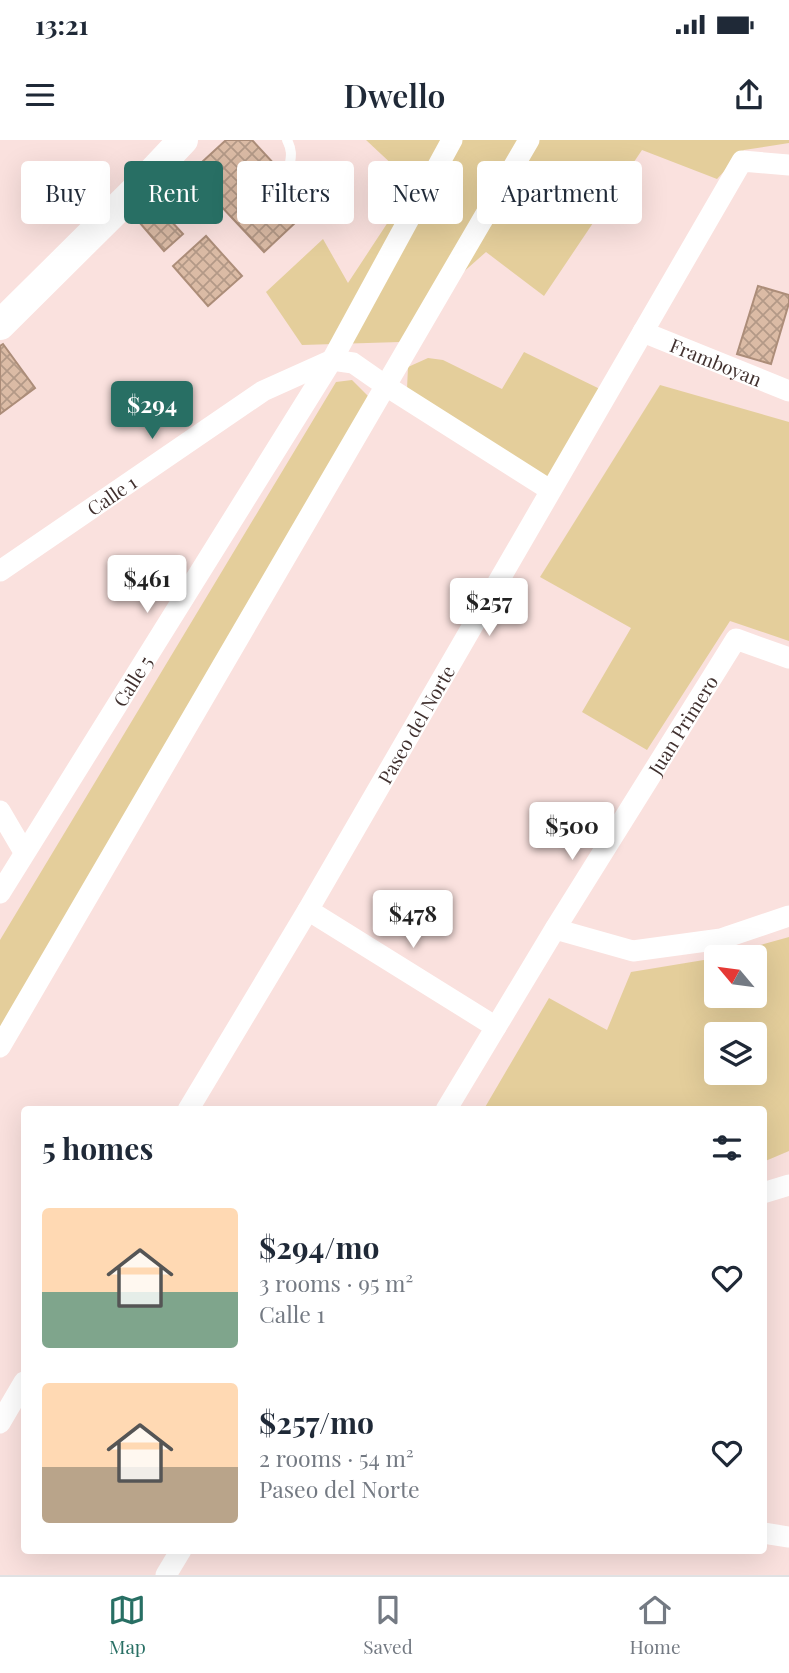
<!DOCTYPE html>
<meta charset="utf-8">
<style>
body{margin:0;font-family:"Playfair Display",serif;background:#f6f6f7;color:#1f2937;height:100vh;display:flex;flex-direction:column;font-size:26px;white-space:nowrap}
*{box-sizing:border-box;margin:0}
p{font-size:23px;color:#747a83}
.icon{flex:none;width:38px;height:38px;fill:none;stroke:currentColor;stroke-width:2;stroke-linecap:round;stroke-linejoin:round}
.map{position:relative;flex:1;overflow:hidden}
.drawer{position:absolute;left:21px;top:966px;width:746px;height:448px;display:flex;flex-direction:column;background:#fff;border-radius:7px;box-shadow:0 7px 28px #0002}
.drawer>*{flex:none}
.top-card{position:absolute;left:21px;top:21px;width:747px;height:63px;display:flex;gap:14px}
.needle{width:46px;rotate:299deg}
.tools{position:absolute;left:704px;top:805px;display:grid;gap:14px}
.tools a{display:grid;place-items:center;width:63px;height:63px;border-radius:7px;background:#fff;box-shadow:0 7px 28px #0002;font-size:35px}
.price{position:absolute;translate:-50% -60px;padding:0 16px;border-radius:7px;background:#fff;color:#222;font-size:23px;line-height:46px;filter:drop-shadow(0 2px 4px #0008)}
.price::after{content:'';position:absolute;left:50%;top:42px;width:21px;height:16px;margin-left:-10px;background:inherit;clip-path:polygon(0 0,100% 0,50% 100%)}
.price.selected{background:#286f64;color:#fff}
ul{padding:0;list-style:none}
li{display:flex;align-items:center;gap:21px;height:175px;padding:0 21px}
li span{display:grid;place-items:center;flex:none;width:196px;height:140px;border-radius:7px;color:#555}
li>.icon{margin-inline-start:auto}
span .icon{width:84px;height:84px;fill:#fffc;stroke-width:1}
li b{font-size:30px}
h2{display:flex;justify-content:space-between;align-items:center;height:84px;padding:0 21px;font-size:30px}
.chip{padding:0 24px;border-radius:7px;background:#fff;box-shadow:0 7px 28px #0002;font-size:24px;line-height:63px}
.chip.selected{background:#286f64;color:#fff}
.status{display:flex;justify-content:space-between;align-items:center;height:49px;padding:0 35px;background:#fff;direction:ltr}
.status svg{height:19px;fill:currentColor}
header{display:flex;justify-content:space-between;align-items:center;height:91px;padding:0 21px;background:#fff;font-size:32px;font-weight:600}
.menu{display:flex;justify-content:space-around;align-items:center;height:98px;border-top:2px solid #e0e1e3;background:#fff;font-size:19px;color:#747a83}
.menu a{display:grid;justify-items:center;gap:4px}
.menu .selected{color:#286f64}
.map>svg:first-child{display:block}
.green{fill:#e4ce9b;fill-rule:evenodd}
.building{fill:url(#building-cross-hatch);stroke:#ac8d79;stroke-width:2}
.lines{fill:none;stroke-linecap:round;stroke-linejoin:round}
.lane{stroke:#fff;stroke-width:10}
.street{stroke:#fff;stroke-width:21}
.secondary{stroke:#fff;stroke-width:30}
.labels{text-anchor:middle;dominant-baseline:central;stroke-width:5;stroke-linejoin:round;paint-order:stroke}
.street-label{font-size:19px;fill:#41312f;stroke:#fae1de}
</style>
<div class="status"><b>13:21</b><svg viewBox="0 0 49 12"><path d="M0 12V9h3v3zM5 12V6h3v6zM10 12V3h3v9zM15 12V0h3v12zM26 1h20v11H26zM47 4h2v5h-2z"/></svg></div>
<header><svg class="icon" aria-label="menu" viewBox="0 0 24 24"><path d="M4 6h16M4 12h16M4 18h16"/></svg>Dwello<svg class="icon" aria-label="share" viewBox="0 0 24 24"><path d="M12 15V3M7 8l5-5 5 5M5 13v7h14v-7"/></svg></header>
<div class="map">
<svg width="789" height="1435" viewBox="0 0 789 1435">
<defs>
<pattern id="building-cross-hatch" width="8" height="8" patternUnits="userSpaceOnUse" patternTransform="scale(1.75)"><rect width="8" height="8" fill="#dbbba5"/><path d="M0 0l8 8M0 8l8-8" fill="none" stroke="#b39987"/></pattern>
</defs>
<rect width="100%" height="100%" fill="#fae1de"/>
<path class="green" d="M366 0H789V3L744 10 717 39 642 10 544 156 486 112 460 135 400 202 302 205 266 152 323 99 348 143 413 44Z
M524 212 602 250 549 341 407 249 408 227 428 218 443 220 502 249Z
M352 240 376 264 0 891V800L336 242Z
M660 245 789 282V501L730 481 647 610 582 572 631 488 540 437Z
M789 797V1011L763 1022V970L484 969 549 858 607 890 631 832 716 818V856H754V817H718ZM716 894H754V933H716Z"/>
<path class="building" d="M226 0H252L313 66 264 112 190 33Z
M158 67 183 94 164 111 140 83Z
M206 96 242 136 208 166 173 126Z
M758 146 789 155V163L771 224 737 214Z
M3 204 35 248 0 274V206Z"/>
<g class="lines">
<path class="lane" d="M287 0C296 18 286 22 291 38L324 77"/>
<g class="street">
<path id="s1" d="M643 192 789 251"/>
<path d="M332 220 353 223 386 246 550 350"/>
<path id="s2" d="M0 431 263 251 332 220"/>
<path d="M0 671 24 712"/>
<path id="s3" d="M0 753 332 220 452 0"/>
<path d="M308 770 496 887"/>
<path d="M555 789 633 811 721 799 789 776"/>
<path d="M0 907 529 0"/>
<path id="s4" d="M188 970 308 770 742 21 789 25"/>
<path id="s5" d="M446 970 555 789 736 499 789 518"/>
<path d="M763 1053 789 1045"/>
<path d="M0 1283 24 1242"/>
<path d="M763 1393 789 1397"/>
<path d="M166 1435 181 1410"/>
</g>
<path class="secondary" d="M0 185 133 53 183 0"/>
</g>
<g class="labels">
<g class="street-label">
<text stroke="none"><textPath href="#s1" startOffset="79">Framboyan</textPath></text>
<text stroke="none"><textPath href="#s2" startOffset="135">Calle 1</textPath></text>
<text stroke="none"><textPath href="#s3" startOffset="250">Calle 5</textPath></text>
<text stroke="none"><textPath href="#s4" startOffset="448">Paseo del Norte</textPath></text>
<text stroke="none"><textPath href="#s5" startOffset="452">Juan Primero</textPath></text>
</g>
</g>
</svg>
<div class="tools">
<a><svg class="needle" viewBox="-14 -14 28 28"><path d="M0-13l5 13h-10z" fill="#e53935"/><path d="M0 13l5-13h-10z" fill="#747a83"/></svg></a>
<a><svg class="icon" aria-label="layers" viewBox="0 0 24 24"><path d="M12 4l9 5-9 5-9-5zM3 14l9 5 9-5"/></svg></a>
</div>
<b class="price selected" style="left:152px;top:301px">$294</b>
<b class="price" style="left:147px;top:475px">$461</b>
<b class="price" style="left:489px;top:498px">$257</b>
<b class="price" style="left:572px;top:722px">$500</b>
<b class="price" style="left:413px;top:810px">$478</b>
<div class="top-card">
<a class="chip">Buy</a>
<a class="chip selected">Rent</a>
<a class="chip">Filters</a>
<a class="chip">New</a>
<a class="chip">Apartment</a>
</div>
<section class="drawer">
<h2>5 homes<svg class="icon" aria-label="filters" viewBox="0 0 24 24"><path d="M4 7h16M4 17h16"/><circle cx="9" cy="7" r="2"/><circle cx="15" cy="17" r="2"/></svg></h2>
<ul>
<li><span style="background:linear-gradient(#ffd9b3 60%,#7fa58c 0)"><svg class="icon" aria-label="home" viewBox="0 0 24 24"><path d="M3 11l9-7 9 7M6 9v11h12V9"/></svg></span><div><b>$294/mo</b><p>3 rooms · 95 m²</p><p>Calle 1</p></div><svg class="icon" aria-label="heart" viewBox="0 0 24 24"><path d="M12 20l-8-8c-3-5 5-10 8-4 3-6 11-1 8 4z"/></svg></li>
<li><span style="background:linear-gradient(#ffd9b3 60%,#b9a48a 0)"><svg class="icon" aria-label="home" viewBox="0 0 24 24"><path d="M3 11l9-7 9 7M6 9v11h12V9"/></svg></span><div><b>$257/mo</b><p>2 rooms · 54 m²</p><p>Paseo del Norte</p></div><svg class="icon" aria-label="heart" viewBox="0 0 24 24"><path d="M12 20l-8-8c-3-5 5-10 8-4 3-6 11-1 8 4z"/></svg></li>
</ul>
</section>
</div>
<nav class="menu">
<a class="selected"><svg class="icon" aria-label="map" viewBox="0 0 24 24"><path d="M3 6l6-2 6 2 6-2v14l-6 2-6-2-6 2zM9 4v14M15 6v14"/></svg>Map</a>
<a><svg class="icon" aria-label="saved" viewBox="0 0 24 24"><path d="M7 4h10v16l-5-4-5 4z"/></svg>Saved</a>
<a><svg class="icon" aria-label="home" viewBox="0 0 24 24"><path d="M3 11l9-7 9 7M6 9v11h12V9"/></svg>Home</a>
</nav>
